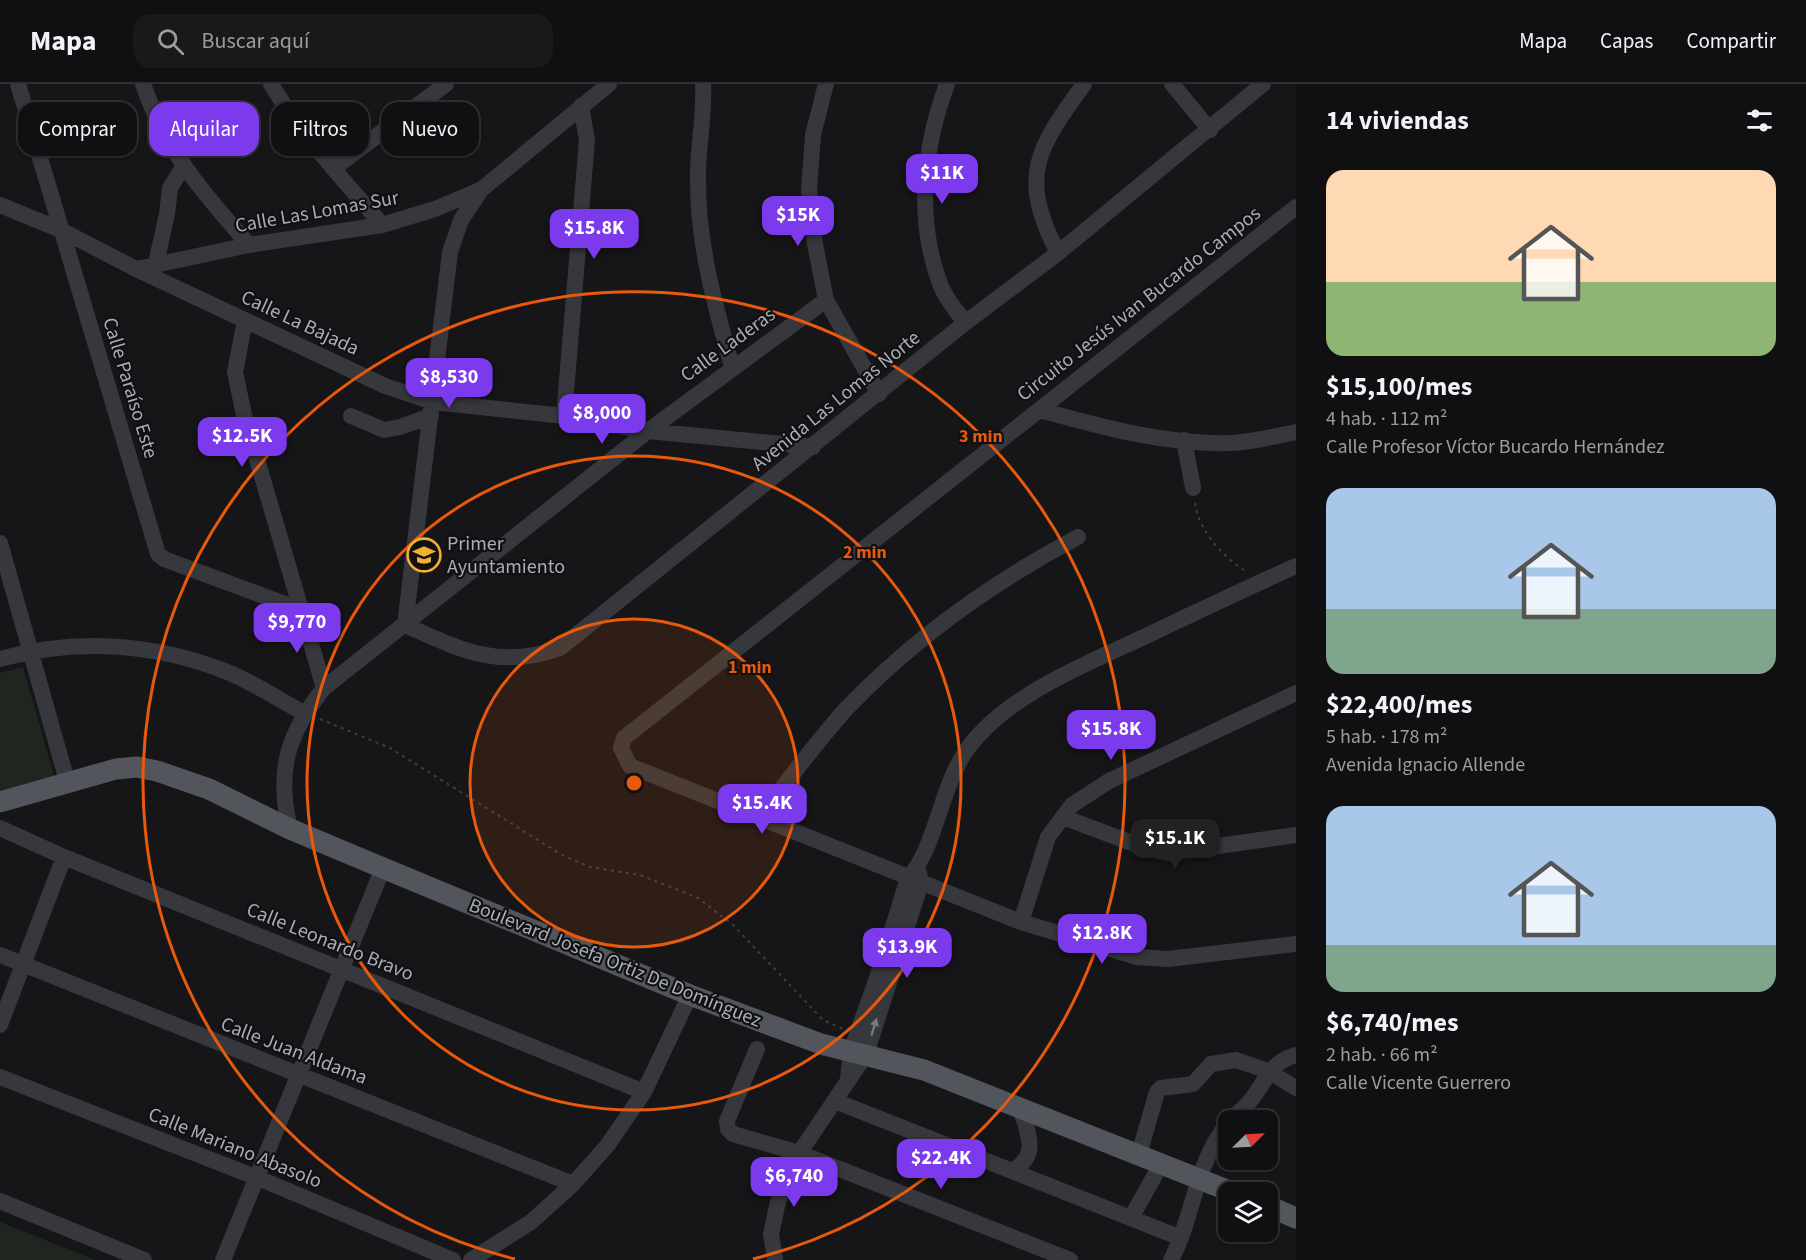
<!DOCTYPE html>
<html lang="es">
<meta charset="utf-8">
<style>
body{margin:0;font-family:"Source Sans 3",sans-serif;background:#19191b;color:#f1f3f6;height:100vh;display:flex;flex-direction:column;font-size:22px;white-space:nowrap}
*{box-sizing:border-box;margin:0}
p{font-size:20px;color:#9c9d9f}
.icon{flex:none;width:33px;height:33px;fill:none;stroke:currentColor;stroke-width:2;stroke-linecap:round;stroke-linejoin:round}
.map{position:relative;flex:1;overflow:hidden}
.side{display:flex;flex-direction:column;background:#101012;width:510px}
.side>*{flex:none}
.top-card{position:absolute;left:18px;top:18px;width:570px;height:54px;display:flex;gap:12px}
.needle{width:39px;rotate:66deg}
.tools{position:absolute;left:1218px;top:1026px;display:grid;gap:12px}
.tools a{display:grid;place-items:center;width:60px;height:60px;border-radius:12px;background:#101012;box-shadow:0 2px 4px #0004,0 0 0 2px #303032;font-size:30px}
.price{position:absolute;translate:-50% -51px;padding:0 14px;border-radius:12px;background:#7c3aed;color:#fff;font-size:20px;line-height:39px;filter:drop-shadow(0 2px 3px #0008)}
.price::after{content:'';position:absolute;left:50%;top:36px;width:18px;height:14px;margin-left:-9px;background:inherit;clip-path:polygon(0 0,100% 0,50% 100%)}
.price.current{background:#222;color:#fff}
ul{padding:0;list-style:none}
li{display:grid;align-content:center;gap:12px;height:318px;padding:0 30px}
li span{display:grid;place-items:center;height:186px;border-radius:18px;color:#555}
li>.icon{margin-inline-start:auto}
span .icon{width:108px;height:108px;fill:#fffc;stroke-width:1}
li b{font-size:26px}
h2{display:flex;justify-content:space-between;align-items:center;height:72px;padding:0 30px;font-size:26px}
.chip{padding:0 21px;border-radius:18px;background:#101012;box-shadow:0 2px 4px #0004,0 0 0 2px #303032;font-size:21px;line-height:54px}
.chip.current{background:#7c3aed;color:#fff}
header{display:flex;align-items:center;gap:36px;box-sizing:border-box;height:84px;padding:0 30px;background:#101012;border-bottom:2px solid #303032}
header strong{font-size:28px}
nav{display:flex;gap:33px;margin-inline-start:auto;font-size:21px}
.search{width:420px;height:54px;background:#19191b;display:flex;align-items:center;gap:15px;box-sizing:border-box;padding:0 21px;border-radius:18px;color:#9c9d9f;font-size:22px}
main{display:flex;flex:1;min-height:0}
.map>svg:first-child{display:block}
.green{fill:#1e261f}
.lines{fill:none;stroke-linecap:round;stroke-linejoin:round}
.path{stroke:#3d3f44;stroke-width:2;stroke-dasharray:3 4.5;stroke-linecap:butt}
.minor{stroke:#37383d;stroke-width:16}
.major{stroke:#53555c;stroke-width:21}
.oneway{fill:#757881}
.ring{fill:none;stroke:#e8590c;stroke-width:3}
.labels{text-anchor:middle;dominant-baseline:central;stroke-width:4.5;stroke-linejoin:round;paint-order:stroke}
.street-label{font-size:20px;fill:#a8adb8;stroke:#111113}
.poi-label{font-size:20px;fill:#a8adb8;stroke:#111113;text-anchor:start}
.centre{fill:#e8590c;stroke:#111113;stroke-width:3}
.ring-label{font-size:18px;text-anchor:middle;font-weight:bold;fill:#e8590c;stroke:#111113;stroke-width:4.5;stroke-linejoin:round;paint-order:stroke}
</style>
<header>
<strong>Mapa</strong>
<div class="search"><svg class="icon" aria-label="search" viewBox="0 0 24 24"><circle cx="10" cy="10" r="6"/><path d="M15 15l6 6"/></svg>Buscar aquí</div>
<nav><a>Mapa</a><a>Capas</a><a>Compartir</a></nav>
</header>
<main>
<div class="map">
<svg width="1296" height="1176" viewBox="0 0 1296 1176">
<rect width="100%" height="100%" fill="#161618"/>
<path class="green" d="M23 583 55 695 0 710V589Z
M0 1138 95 1176H0Z"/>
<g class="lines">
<path class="path" d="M1195 419C1199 448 1223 473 1247 488
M320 635 390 664 562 771 590 783 640 791 698 814 733 841 823 936 843 945"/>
<path class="minor" d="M18 0 158 470 164 475 304 527
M143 0C165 66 204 110 249 161
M271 0C301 51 344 96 382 141
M703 0C705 32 697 65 698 97 698 162 715 221 732 283
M826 0 813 51 809 106 815 160 826 216 879 310
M947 0C923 65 916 135 940 200 945 214 957 227 965 239
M1172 0 1210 46
M334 84 446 0
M0 121 61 146 136 185 385 302 433 318 564 332 648 347 813 363
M1296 123 624 654 621 664 630 682 1021 838 1137 873 1168 875 1296 860
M1058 169C1018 92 1037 65 1084 0
M156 179 167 130 170 104 183 83
M136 185 249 161 382 141 435 125 482 105 609 0
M245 236 235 288 244 331 324 604
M1040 326C1101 343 1167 361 1232 359 1253 358 1275 352 1296 348
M351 332 384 346 400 343 431 332
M564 332 587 56 581 22
M1184 356 1193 404
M0 459 67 697
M405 541C460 566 500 586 560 564L965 239 1058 169 1263 0
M405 541 450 168 461 136 481 106
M0 575C75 554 153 559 225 587 253 598 279 616 306 630
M760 732C789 696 816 658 847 624 915 553 991 499 1078 453
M1063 733 1145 764 1168 769 1296 751
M0 744 64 773 644 1008
M290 745C276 688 287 650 324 604L648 347 826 216
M1021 838 1048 753 1072 721 1109 697 1296 609
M0 871 573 1100
M0 941 64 773
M757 965 727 1037 728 1045 733 1050 799 1069 1070 1176
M0 993 258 1094 453 1176
M848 995 851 967 877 894 908 794C935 767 941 700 968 664 1007 611 1086 580 1144 553 1194 529 1245 505 1296 482
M835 1017 1181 1154
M1231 1036C1237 1029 1245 1024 1251 1016 1266 997 1270 978 1296 971
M1139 1070 1157 1008 1161 1004 1193 1000 1211 980 1236 976 1268 987 1296 1004
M1012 1087C1041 1070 1027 1049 1020 1023
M0 1117 144 1176
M1131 1134 1161 1080
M223 1176 383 784
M471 1176 531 1138 573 1100 607 1062 644 1008 690 911
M775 1176 771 1150 778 1118 794 1077 866 970 921 799 919 789
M1171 1176C1195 1130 1194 1081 1228 1039"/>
<path class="major" d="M0 718 116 685 137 683 157 687 209 705 290 745 383 784 690 911 821 960 924 986 1232 1108
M1268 1122 1296 1134"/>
</g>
<defs><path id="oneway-solid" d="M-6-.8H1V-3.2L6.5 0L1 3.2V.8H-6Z" transform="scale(1.5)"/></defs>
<use class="oneway" href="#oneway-solid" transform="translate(874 943) rotate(-73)"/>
<circle cx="634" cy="699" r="164" fill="#e8590c" fill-opacity=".12"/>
<g class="ring">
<circle cx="634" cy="699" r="164"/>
<circle cx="634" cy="699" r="327"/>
<path d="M515 1175A491 491 0 1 1 753 1175"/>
</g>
<defs>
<symbol id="school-ring" viewBox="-11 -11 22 22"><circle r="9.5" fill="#111113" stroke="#f2b134" stroke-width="1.5"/><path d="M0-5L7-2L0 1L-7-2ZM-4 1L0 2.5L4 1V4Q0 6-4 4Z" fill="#f2b134"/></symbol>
</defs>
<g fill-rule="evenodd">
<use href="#school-ring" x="405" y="452" width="38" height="38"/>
</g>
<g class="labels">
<g class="street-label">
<text transform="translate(317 128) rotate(-10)">Calle Las Lomas Sur</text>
<text transform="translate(1139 220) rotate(-38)">Circuito Jesús Ivan Bucardo Campos</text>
<text transform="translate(300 239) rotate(25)">Calle La Bajada</text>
<text transform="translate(728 261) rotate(-36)">Calle Laderas</text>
<text transform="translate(130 304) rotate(73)">Calle Paraíso Este</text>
<text transform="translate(836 317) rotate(-39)">Avenida Las Lomas Norte</text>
<text transform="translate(330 858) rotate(22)">Calle Leonardo Bravo</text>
<text transform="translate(615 879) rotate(22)">Boulevard Josefa Ortiz De Domínguez</text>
<text transform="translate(294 967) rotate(21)">Calle Juan Aldama</text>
<text transform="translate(235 1064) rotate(22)">Calle Mariano Abasolo</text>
</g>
<g class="poi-label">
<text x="447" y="460">Primer<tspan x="447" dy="23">Ayuntamiento</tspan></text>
</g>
</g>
<circle cx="634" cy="699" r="9" class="centre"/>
<g class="ring-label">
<text x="981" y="358">3 min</text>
<text x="865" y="474">2 min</text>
<text x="750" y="589">1 min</text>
</g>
</svg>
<div class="tools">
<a><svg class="needle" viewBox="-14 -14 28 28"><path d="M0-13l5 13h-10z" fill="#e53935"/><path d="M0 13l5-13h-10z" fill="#9c9d9f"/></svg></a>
<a><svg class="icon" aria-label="layers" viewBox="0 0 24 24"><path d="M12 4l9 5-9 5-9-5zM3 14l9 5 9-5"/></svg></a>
</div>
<b class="price" style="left:942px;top:121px">$11K</b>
<b class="price" style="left:798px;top:163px">$15K</b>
<b class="price" style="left:594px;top:176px">$15.8K</b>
<b class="price" style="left:449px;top:325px">$8,530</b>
<b class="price" style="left:602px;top:361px">$8,000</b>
<b class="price" style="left:242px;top:384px">$12.5K</b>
<b class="price" style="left:297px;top:570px">$9,770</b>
<b class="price" style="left:1111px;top:677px">$15.8K</b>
<b class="price" style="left:762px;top:751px">$15.4K</b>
<b class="price current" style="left:1175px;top:786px">$15.1K</b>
<b class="price" style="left:1102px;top:881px">$12.8K</b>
<b class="price" style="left:907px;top:895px">$13.9K</b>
<b class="price" style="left:941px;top:1106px">$22.4K</b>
<b class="price" style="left:794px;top:1124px">$6,740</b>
<div class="top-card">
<a class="chip">Comprar</a>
<a class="chip current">Alquilar</a>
<a class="chip">Filtros</a>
<a class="chip">Nuevo</a>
</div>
</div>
<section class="side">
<h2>14 viviendas<svg class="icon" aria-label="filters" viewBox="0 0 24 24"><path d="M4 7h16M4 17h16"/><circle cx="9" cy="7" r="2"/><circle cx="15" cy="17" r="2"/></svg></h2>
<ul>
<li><span style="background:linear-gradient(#ffd9b3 60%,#8fb573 0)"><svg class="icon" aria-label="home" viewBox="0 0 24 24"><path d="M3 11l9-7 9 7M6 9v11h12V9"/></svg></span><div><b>$15,100/mes</b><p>4 hab. · 112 m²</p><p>Calle Profesor Víctor Bucardo Hernández</p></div></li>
<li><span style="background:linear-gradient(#a9c7e8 65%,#7fa58c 0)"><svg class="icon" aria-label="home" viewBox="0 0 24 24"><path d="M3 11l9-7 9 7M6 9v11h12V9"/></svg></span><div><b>$22,400/mes</b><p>5 hab. · 178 m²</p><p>Avenida Ignacio Allende</p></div></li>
<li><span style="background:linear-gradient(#a9c7e8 75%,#7fa58c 0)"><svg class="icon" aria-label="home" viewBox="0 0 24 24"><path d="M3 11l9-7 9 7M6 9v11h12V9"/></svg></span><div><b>$6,740/mes</b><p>2 hab. · 66 m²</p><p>Calle Vicente Guerrero</p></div></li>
</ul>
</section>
</main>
